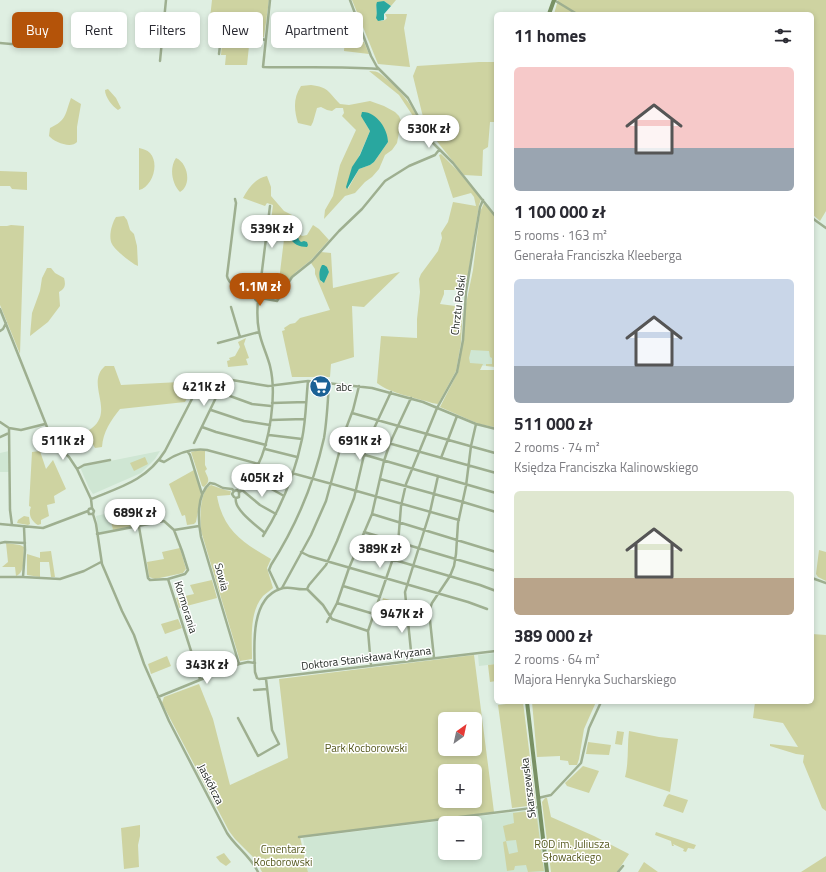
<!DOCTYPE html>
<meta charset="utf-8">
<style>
body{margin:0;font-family:"Titillium Web",sans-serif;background:#f2f2f3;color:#2b2b33;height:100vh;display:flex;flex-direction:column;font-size:15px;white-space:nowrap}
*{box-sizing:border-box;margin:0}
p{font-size:13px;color:#7c7c81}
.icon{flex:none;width:22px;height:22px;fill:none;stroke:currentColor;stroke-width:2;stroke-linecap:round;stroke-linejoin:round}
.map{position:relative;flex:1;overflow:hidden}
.drawer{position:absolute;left:494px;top:12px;width:320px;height:692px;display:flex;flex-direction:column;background:#fff;border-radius:6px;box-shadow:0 2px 6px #0003}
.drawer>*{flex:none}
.guide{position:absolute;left:12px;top:12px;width:380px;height:36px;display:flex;gap:8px}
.needle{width:26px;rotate:33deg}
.tools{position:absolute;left:438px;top:712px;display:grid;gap:8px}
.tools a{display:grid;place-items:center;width:44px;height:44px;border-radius:6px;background:#fff;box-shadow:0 2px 6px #0003;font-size:20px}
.price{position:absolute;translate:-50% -34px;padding:0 9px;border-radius:14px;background:#fff;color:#222;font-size:13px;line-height:26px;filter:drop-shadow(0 1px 2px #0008)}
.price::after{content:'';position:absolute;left:50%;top:24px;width:12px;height:9px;margin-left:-6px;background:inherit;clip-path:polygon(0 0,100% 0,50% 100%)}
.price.on{background:#b45309;color:#fff}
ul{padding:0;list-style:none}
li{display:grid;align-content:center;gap:8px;height:212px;padding:0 20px}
li span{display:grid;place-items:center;height:124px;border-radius:6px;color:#555}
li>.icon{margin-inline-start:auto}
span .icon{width:72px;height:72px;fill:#fffc;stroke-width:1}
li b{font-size:17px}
h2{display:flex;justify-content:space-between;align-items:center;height:48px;padding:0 20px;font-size:17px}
.tag{padding:0 14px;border-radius:6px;background:#fff;box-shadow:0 2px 6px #0003;font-size:14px;line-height:36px}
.tag.on{background:#b45309;color:#fff}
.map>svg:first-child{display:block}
.built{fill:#cfe6d3;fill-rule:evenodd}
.green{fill:#ced3a1;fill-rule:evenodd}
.water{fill:#29a79f}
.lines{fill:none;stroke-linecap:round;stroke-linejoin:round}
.street{stroke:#9eaf90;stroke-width:2.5}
.secondary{stroke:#799164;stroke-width:4}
.labels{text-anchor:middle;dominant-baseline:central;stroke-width:3;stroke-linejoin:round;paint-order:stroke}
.street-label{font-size:11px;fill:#212722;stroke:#fff}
.poi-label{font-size:11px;fill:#212722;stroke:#fff;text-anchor:start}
.park-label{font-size:11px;fill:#55581d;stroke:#fff}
</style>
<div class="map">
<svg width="826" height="872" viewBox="0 0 826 872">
<rect width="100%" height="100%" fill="#dfefe2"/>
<path class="built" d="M463 348 496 349 495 364 492 366 465 365Z
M9 451V472H0V453Z
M160 451 155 459 141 473 93 494 89 488 80 467Z
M109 513 113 530 99 533 96 516Z
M496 653V664L479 666 478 655Z
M538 809 545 872H308L303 838ZM445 823H475V853H445Z"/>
<path class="green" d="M212 0H269L264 37 262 38 258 36 259 34 254 32 253 14 244 13 243 20 236 22 223 13 220 26 209 27Z
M352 0H396L391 6 384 1 376 6 377 15 381 21 385 20 387 18 385 14H407L404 28 410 67 378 64Z
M558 0H826V211L820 221 812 214V14H554Z
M224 19H227L261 41 262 46H249L247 65H225L226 55H221Z
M345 36H348V44H355L356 41 364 42 369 54 344 51Z
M479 62H496V122H490L488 147 483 150 482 176 464 175 427 129 422 113 413 76 417 66Z
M369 71C380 71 380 74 388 80 408 98 415 110 425 134L399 95Z
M311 85C329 87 328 92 340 104L349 105 370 101 384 106 395 112 399 116 401 121 400 127 397 143 392 150 385 155 379 169 372 177 365 182 355 193 345 196 324 219 325 210 333 196 340 165 356 130 342 116 344 113 343 108H336L332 111 327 110 321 107 317 108 313 122 311 126 298 123C294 110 293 98 301 86ZM364 121 388 142 374 162 370 165 359 169 348 189C349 171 354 167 361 152 364 145 367 138 370 131Z
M108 89 116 98 121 108 118 110C112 106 105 97 105 90Z
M71 98 81 104 77 127V142C71 149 54 142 49 136L50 128C67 120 65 114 71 98Z
M139 148C143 149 147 150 150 153 160 164 152 187 139 190Z
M441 154 458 171 481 199 479 205 466 287 464 290H444V294L440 304 463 307 461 343 456 371 438 404 432 403C417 398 389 393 377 383L381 336 417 338V319L420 292 419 279 421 274 438 251 442 238 441 233 448 222 453 202 476 206 474 197 471 193 453 198 439 155Z
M176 158C188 163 192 185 180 192 172 184 169 168 176 158Z
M0 171 27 172V190L12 189 10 186H0Z
M267 176 271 187V196L284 211 292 215C292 226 293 230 302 236L307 235 313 225 319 229 329 240 311 260 296 272 289 280 282 276 277 297 273 298 264 296 262 292 263 287 278 289 285 231 270 229 273 205 267 203 265 206 243 198C248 189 255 178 267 176Z
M484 203 496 218 495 367 486 366V364H492V358L490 357 489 351 471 350 469 358 470 363 483 364 480 370H495L494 427 479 424 440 407 458 372 462 347 466 304 473 270 480 212Z
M124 216 127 220 130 230 134 234 137 246 138 266C132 264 115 250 112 244 108 237 112 223 116 217Z
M11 225 24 226 20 354 0 305V226H7Z
M321 252 331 253 333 288 400 272 364 307 352 306 354 357 331 364 330 377H292L282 331 285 330 284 328 290 324 295 323 300 318 330 310 315 274V269L311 263ZM327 267 329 272 322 282 320 280V272Z
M47 268H51L55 273 64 278C66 285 65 289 59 292L60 306 48 322 30 336 32 313 40 291 42 278Z
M246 338 244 344 249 358 246 359 248 365 228 367 227 361 230 360 229 358 235 356 240 347 238 342Z
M105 366H114L121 385 200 381 191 391 185 402 120 409C111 420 103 432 102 447L95 448 89 438 74 449 71 438C129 421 81 387 105 366Z
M216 382H222L218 388 216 396 203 389 211 384Z
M199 450 205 451V465L207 469 205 471C208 478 211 481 204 487L202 486 191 452Z
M40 451 46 469 53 460 66 489 54 496 55 503 47 505 49 516 41 520V524L38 525C31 521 28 514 31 507L29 506 32 452Z
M145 457 148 464 134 471 130 463Z
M194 470 200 487 201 496 196 522 194 524 187 525 185 515 182 516 169 484Z
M211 485 225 490 231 491 230 495 217 496C223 530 243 543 271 559L267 568 273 588C270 591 266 593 263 596 249 612 252 640 252 659L240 661 201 531C200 519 199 491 211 485Z
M151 503 156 521 113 530 109 513Z
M24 516 29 517 30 524 28 525 17 523 18 520Z
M6 543 20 545 24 547C23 557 26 572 16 576L15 567H2L8 562Z
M180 548 186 569 183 573 155 579 149 577 147 562 164 559 162 552Z
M819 550 826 552V581L818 577 816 574Z
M51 551 55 577H51L49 562H40V577L27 575V554L40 558V552Z
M212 580 217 598 179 608 176 598 194 594 190 585Z
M383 598 404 604V606H392L384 609 380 608Z
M178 619 182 628 165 634 161 624Z
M812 634 826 635V811L822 808 803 762 804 755 796 754 770 746V744L798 747 783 723 753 718 755 702H812Z
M474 655 494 812 300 837 308 872H262L256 860 235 839 229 831 162 703 164 697 199 684 213 719 230 785 288 758 279 679ZM445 719H475V749H445ZM445 771H475V801H445Z
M167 656 171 666 151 674 148 664Z
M496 664V681L490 682 488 665Z
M523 702 536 805 512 808 498 705Z
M532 702H596L584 729 579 759 577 765H569L568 761 560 760V756L537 757Z
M617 731 624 732 622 745 615 744Z
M629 731 659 737 678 739 670 792 625 777C629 762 627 746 629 731Z
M588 742 611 745 609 755 586 754Z
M583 766 599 771 589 793 567 786 565 783Z
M669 794 688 800 683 813 663 806 667 796Z
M545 798H547L551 817 594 836 629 854 617 872H551L542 802Z
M536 810 544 871 528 872 526 865 515 866 514 870 507 871 503 842 506 841 509 854 518 852 516 840 506 841 503 826 514 823 513 813Z
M140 825V836L138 845 139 867 124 869 121 828Z
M656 832 696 845 694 849 688 848 686 852 683 851 684 849 673 844 674 846H672L671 841 655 835Z
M224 853 231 862 226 866 220 862 216 857Z
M826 856V872H801Z
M644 862 658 872H638Z"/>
<path class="water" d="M384 1 391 6 384 14V20L378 21 376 18C378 12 375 7 377 2Z
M184 14 196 17 197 19C197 26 196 37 187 37L186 39 176 35 178 29 180 28 178 25V19Z
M362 112C376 111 388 129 388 142L374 162 370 165 359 169 347 189 346 187 352 167 360 155 370 131 361 116Z
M293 234 298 237 299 240 301 242 304 241 307 242 308 245 307 247C300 247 292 244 290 237Z
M322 265H324L327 267 329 272 324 283 320 280C319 275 319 270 322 265Z"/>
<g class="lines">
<path class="street" d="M270 0 263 67C301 68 339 66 378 69
M350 0 371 56 377 67 408 98 432 142 453 163 496 217
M554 0 577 14
M0 43 22 45
M219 54 223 19 224 17C236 20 251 36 265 40
M160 61 166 0
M235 199 236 203 227 276C229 287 246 291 255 296
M812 218 826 228
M259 295 270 206
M255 298a3 3 0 1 1 6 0a3 3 0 1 1-6 0Z
M261 298 277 301 292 277 312 261 339 231 362 209 385 181 409 166 435 155 439 150
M231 307 240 337
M0 309 47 427 58 447 69 457 77 469 91 499 92 508 94 511 93 514
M0 331 3 329 6 323
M218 343 259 332
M219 392 252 404 271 406
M272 403 306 402
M211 410 244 421 270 425
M352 413 495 453
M271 420 304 419
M0 422 9 428 21 430 45 424
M202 427 216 432 266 445
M9 428 10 510 12 525
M345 431 496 473
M269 435 302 439
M0 437 9 433
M194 443 225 379
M341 448 496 493
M265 449 297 457
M188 452 190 455 202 494
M441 458 457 416
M159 460 164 462C176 454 192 448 207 450L332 484 459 520
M77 469 84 465 110 460
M252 478 284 496
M380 479 463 502 496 512
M242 490 260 505 276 514
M234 491 232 489 223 488 215 484 210 483C196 495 198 521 201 537L239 664
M239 492 237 490 234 491 232 494 234 497 236 498 239 497V492C248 488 253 475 257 467 270 442 277 394 270 366 267 354 261 343 259 331 257 321 257 311 258 300
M236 498C233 509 257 526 265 533
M91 499C121 487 147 480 165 451L195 393 207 382 220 378 268 386 308 381 372 388 423 402 476 424 496 429
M92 508 89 509 88 511 89 514H93
M93 514 96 524 102 564 122 611 134 635 144 664 169 721 227 833C236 847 251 857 258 872
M372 514 496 552
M0 524 43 528 88 511
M199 526 174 530 182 551 188 570 185 574 168 579 200 679
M139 527 148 578 150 580 168 579
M364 532 496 571
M97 534 164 521 174 530
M263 536C282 506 295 473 302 439 306 420 306 400 308 381
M0 543 5 542 25 543
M357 549 480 585 496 591
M301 552 309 556 468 602 487 609
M0 577H23L60 579 84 571 101 562
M23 577 25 550 24 527
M812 578 826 583
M343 586 380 597
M282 588 311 535 326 501 345 431 353 410 359 386
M278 589 269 570 271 565C296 526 314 483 324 438 327 420 328 400 329 382
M307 589 309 585 326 565 337 541 354 498 364 455 370 437 391 392
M337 603 374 614
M327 622 337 603 349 568 372 514 384 461 390 443 411 398
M368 631 398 544 401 506 406 484 437 408 457 372 463 340 466 292 480 207 483 200
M434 658 429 611 432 603 450 576 454 566 456 554 458 523 466 486 471 446 476 424
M412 661 405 592 430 512 438 476
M371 666 368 631 332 619 323 605 307 589C298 591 289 585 280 589 250 599 254 647 255 672L257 678 259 679 496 651
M254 690 267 689
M158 697 239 664 248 662 255 663
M238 718 258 756 279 744 272 730 266 679
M538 798 551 795 581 763 589 728 601 702
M299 837 540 807
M618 872 623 866"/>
<path class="secondary" d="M549 14 554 0
M527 702 547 872"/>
</g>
<defs>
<symbol id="supermarket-disc" viewBox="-11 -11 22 22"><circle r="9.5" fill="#1b6195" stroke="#fff"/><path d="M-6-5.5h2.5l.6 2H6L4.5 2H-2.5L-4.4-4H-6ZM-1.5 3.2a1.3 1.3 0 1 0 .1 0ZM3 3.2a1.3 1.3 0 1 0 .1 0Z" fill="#fff"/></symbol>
</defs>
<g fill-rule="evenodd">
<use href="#supermarket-disc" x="308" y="374" width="25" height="25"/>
</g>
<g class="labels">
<g class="street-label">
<text transform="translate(458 305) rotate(-83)">Chrztu Polski</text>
<text transform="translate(222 577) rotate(75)">Sowia</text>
<text transform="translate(186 607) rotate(73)">Kormorania</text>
<text transform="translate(366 658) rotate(-7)">Doktora Stanisława Kryzana</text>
<text transform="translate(211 784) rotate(63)">Jaskółcza</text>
<text transform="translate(528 788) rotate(-97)">Skarszewska</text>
</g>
<g class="poi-label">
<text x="336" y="387">abc</text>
</g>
<g class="park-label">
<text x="366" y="748">Park Kocborowski</text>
<text x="572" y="844">ROD im. Juliusza<tspan x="572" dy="13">Słowackiego</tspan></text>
<text x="283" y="849">Cmentarz<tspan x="283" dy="13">Kocborowski</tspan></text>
</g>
</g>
</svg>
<div class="tools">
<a><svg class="needle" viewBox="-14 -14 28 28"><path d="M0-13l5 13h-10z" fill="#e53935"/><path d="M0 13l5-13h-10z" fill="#7c7c81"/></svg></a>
<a>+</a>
<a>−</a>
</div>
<b class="price" style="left:429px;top:149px">530K zł</b>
<b class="price" style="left:272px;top:249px">539K zł</b>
<b class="price on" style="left:260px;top:307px">1.1M zł</b>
<b class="price" style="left:204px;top:407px">421K zł</b>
<b class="price" style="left:63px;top:461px">511K zł</b>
<b class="price" style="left:360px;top:461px">691K zł</b>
<b class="price" style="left:262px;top:498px">405K zł</b>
<b class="price" style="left:135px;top:533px">689K zł</b>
<b class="price" style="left:380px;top:569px">389K zł</b>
<b class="price" style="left:402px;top:634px">947K zł</b>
<b class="price" style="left:207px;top:685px">343K zł</b>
<div class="guide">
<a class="tag on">Buy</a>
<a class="tag">Rent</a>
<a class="tag">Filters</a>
<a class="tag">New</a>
<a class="tag">Apartment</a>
</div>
<section class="drawer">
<h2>11 homes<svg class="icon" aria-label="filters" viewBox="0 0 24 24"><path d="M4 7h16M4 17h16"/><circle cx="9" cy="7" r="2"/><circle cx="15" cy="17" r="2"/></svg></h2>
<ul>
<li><span style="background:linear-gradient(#f6c9c9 65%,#9aa5b1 0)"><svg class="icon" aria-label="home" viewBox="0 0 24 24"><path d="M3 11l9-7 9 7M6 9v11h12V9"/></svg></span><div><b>1 100 000 zł</b><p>5 rooms · 163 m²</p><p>Generała Franciszka Kleeberga</p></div></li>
<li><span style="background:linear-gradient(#c9d6e8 70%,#9aa5b1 0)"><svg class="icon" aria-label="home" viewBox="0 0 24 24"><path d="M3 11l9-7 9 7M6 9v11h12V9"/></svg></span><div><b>511 000 zł</b><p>2 rooms · 74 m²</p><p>Księdza Franciszka Kalinowskiego</p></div></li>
<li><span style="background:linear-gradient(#dfe7d0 70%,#b9a48a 0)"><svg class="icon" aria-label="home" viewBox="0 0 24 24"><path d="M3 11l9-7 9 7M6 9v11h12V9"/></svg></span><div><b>389 000 zł</b><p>2 rooms · 64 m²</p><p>Majora Henryka Sucharskiego</p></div></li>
</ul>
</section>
</div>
